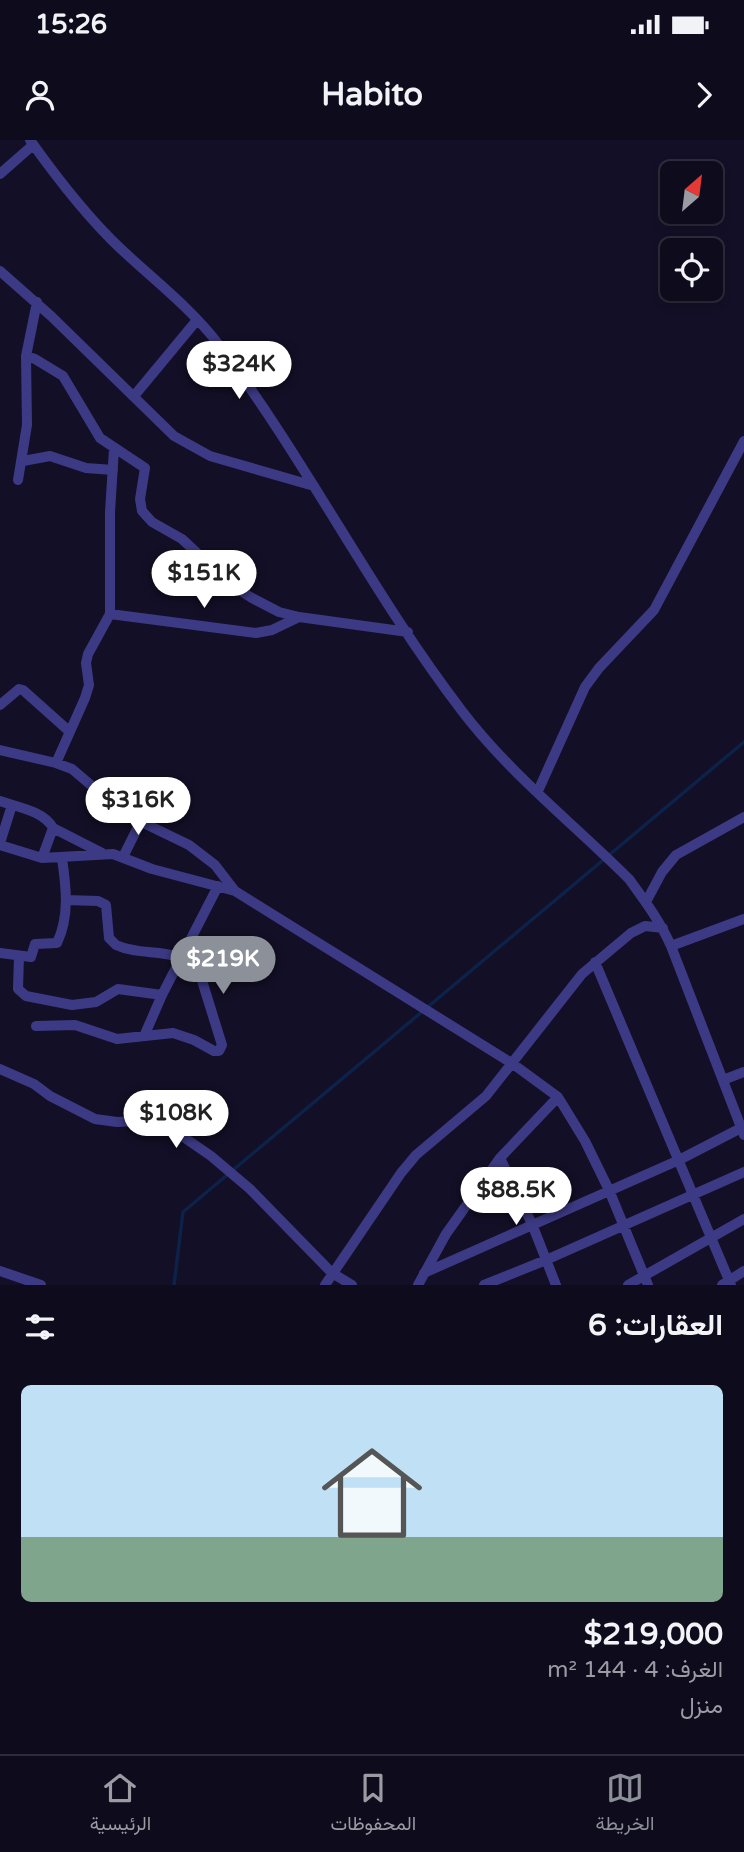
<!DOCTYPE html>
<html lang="ar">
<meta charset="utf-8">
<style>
body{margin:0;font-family:"Varela Round",Vazirmatn,sans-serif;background:#171425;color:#f1f3f6;direction:rtl;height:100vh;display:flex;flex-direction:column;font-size:26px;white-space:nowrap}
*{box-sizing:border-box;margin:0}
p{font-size:23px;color:#9b9ba3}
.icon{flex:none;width:38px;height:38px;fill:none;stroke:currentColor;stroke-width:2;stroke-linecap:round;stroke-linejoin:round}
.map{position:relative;height:1145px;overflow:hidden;direction:ltr}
.sheet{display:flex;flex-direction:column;background:#0e0b1c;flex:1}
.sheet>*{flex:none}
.needle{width:46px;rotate:28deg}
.buttons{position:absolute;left:660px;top:21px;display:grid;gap:14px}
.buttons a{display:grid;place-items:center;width:63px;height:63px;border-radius:10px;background:#0e0b1c;box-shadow:0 4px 10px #0003,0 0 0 2px #2e2b3b;font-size:35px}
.price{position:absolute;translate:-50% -60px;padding:0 16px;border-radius:24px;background:#fff;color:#222;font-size:23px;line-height:46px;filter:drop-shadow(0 2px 4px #0008)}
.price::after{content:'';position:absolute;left:50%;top:42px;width:21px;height:16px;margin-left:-10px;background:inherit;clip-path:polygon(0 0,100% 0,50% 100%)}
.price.current{background:#8c9099;color:#fff}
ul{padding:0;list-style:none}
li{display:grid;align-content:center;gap:14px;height:371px;padding:0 21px}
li+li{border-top:2px solid #2e2b3b}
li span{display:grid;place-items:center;height:217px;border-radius:10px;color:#555}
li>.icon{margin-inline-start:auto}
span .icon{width:126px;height:126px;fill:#fffc;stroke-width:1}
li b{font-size:30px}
h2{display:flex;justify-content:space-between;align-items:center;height:84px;padding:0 21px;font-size:30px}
.status{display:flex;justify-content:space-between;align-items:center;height:49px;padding:0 35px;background:#0e0b1c;direction:ltr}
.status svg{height:19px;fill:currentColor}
header{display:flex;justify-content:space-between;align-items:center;height:91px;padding:0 21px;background:#0e0b1c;font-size:32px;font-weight:700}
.tab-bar{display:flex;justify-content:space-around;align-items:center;height:98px;border-top:2px solid #2e2b3b;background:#0e0b1c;font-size:19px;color:#9b9ba3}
.tab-bar a{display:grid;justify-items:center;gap:4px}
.tab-bar .current{color:#8c9099}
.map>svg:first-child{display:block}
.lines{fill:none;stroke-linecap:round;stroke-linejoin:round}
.stream{stroke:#0c2248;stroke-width:3.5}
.minor{stroke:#3d3a85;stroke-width:10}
</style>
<div class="status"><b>15:26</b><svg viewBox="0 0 49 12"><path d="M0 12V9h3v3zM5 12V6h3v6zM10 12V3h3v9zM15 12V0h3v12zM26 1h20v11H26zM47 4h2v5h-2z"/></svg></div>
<header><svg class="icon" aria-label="forward" viewBox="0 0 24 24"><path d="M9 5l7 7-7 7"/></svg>Habito<svg class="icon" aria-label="person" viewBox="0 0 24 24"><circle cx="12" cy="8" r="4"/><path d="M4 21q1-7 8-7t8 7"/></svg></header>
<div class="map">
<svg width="744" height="1145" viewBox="0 0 744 1145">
<rect width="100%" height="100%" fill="#130f26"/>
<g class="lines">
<path class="stream" d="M174 1145 183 1072 744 602"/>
<path class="minor" d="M30 0C57 38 87 77 121 109 154 140 192 169 219 205 307 322 373 455 462 571 509 633 574 684 629 739 645 761 660 781 671 806L744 995
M0 34 33 5
M0 131 51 176 174 296 210 316 314 346
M37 162 26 216 35 219 63 236 100 298 145 328 140 359 142 371 152 382 182 399 230 444 252 458 279 472 299 477 408 492
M134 256 197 180
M23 321 50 316 86 328 113 330
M18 340 27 285 26 216
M110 474 256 493 272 490 299 477
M0 565 19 549 23 550 70 592
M0 610 56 623 72 629 125 674 189 705 215 725 235 751
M56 623 85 558 89 545 86 523 88 514 110 474V372L114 309
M538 651 585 547 599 528 654 470 744 301
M0 661C17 667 44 671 53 688L102 713
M0 703 12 665
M0 705 42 718 113 714 152 729 235 751 513 924 558 957 585 1001 609 1050 648 1145
M123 717 141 681
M42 718 53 688
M646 762 662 732 676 715 744 677
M671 806 744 779
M0 813 31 817 35 804 57 803C70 776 66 746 62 718
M19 816 18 849 26 856 72 865 96 862 118 849 162 855
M595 822 731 1145
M36 886 75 885 117 899 173 893 194 900 214 911H219L222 905 199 831C176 805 144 818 116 805L109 798 106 765 98 761 66 760
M145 894 162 855 218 746
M0 929 34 944 50 956 95 979 117 982 154 980 166 985 211 1016 250 1049 332 1133 352 1145
M723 940 744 932
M500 1018 532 1084 556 1145
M0 1131 41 1145
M424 1133 679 1020 741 988
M325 1145 401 1033 416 1015 486 956 582 834 631 793 645 786 663 788
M418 1145 446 1094 500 1018 558 957
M484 1145 546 1120 744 1032
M628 1145 744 1079
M722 1145 744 1131"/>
</g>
</svg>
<div class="buttons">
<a><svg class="needle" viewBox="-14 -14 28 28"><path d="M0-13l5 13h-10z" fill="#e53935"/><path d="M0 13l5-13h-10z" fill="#9b9ba3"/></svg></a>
<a><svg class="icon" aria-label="locate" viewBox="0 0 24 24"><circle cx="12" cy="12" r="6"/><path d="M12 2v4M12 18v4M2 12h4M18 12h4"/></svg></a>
</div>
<b class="price" style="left:239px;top:261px">$324K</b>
<b class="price" style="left:204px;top:470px">$151K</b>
<b class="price" style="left:138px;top:697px">$316K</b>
<b class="price current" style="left:223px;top:856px">$219K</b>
<b class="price" style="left:176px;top:1010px">$108K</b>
<b class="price" style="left:516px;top:1087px">$88.5K</b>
</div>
<section class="sheet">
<h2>العقارات: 6<svg class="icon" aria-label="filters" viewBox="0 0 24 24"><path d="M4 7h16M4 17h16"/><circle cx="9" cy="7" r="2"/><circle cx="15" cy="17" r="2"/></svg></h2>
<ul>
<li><span style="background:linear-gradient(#bfe0f5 70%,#7fa58c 0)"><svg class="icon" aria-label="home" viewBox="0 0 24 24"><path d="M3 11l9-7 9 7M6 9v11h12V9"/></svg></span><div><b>$219,000</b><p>الغرف: 4 · 144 m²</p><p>منزل</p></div></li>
</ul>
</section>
<nav class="tab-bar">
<a class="current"><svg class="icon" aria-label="map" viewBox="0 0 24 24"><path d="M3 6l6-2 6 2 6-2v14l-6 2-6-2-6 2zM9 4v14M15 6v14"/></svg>الخريطة</a>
<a><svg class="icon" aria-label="saved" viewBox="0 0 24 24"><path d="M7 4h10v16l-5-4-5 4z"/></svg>المحفوظات</a>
<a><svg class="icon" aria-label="home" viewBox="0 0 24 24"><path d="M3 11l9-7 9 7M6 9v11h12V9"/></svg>الرئيسية</a>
</nav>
